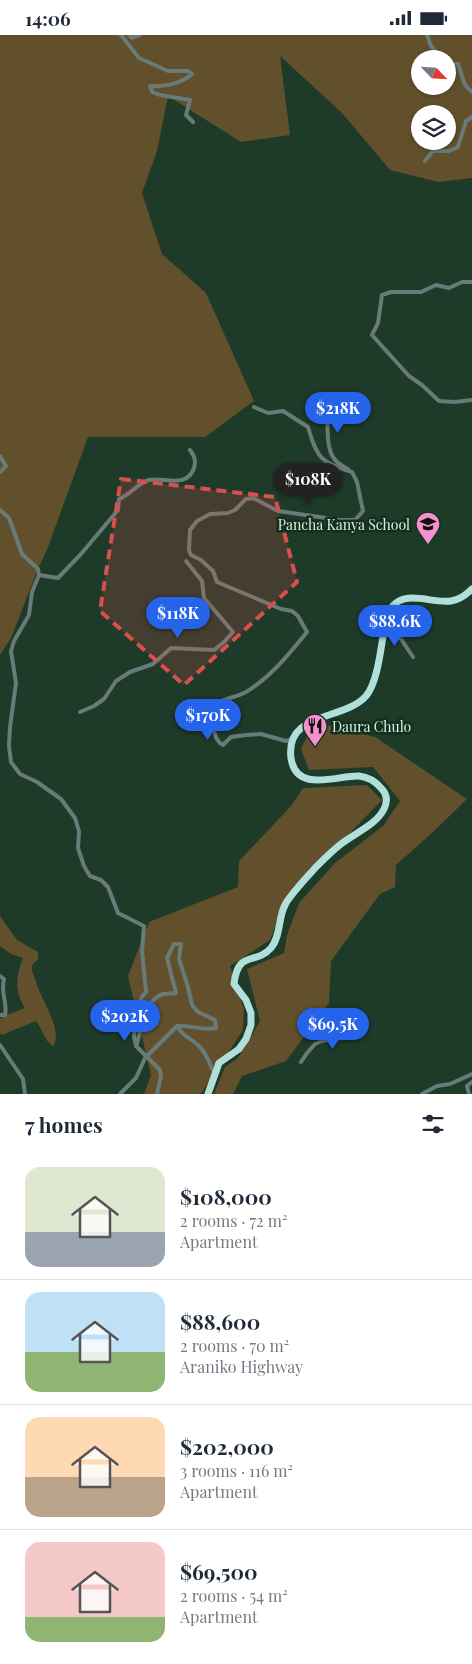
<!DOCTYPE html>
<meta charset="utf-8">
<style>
body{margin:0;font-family:"Playfair Display",serif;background:#f6f6f7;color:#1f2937;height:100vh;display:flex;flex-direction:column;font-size:19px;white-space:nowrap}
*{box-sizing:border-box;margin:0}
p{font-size:16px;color:#747a83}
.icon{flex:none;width:28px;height:28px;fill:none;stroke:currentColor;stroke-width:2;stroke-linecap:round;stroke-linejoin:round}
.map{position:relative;height:1059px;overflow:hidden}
.panel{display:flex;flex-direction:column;background:#fff;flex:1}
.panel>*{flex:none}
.needle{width:32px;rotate:115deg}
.controls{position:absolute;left:411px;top:15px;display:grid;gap:10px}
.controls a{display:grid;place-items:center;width:45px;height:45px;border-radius:50%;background:#fff;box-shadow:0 1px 4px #0004;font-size:25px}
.price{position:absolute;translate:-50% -42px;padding:0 11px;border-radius:18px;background:#2563eb;color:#fff;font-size:16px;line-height:32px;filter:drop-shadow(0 1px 2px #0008)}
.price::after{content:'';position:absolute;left:50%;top:30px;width:15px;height:11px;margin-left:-8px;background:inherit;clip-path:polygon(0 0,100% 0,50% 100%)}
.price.selected{background:#222;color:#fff}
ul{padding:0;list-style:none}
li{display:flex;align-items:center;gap:15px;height:125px;padding:0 25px}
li+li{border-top:1px solid #e0e1e3}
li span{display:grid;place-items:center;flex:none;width:140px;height:100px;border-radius:15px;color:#555}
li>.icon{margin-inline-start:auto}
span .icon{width:60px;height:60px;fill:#fffc;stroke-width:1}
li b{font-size:21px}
h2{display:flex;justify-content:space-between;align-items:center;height:60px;padding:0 25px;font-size:21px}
.status{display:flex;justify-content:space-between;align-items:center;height:35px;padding:0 25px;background:#fff;direction:ltr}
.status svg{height:14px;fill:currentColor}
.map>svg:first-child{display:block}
.green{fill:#61502b;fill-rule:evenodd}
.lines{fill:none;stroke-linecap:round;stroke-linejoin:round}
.street{stroke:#697b79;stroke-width:4}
.highway{stroke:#b1dfda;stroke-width:7}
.marked{fill:#d7504d;fill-opacity:0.2;stroke:#d7504d;stroke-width:4;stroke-dasharray:10 6;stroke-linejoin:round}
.labels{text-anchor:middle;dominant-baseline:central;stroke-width:5;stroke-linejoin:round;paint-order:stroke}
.poi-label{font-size:14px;fill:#ddeee2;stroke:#13301e;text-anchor:end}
</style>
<div class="status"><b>14:06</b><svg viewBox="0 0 49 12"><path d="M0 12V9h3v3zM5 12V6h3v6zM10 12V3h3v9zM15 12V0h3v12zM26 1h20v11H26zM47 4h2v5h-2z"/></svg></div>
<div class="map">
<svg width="472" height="1059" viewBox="0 0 472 1059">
<rect width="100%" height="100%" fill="#1e3a28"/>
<path class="green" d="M0 0H472V143L438 147 390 135 342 78 280 21 290 100 241 107 168 61 157 116 142 158 162 219 206 258 254 366 205 402H88L47 515 38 534 11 603 0 620ZM420 24H448V51H420ZM420 79H448V106H420Z
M314 687 375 702 467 764 433 797 396 830 395 852 380 859 331 926 329 968 286 1026 242 1041 233 1059H214L225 1032 238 1023 260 986 247 934 284 918 287 900 299 868 335 828 383 791 400 766 373 732 309 735 301 714Z
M367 750 382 765 286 864 270 905 230 931 244 974 243 995 201 1059H144L151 1040 128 941 149 887 238 852 239 826 291 771 303 753Z
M0 881 17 905 38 917V924L32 930V936C35 942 36 948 39 955 44 968 63 998 53 1011 43 1005 43 994 36 986 25 991 14 994 3 1000L0 999V984L7 980 25 973C14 956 16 941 23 923L11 919 0 911Z"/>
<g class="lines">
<path class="street" d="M121 0 139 23 168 36H188L192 39C181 49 164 52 150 51L152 57 160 60 190 65 186 80 193 87
M129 0 132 3 140 0
M427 0 431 11 442 24
M448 29H458L465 50 472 57
M425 126 433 116H449L458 112 466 86 472 82
M472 247H462L449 253 436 250 421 257H391L382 260 378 288 372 300 409 341 422 350 439 366 454 367 472 365
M254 372 268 378 283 376 308 392C317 423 321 428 352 437L357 447 363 476 355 485H340L278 476 253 463 246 464 235 475 228 478 210 479 197 486 190 495 189 515 191 520 201 525 213 536 217 547 281 574 292 576 298 581 307 597C289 619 271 642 246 657 237 662 226 663 217 668 211 679 211 704 223 710L231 702 246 700 261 699 286 706 293 704
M0 421 6 431 0 437
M348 434C343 431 336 428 333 422 325 409 327 377 331 363 336 369 332 378 340 386 348 384 357 376 364 372
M0 475 9 483 22 519 38 534 39 540
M384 592 399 601 413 622
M80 677 94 671 104 664 116 646 130 637 153 629 171 613 214 615 224 607 233 597 204 563 202 546 186 526
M0 941 4 944C0 960 8 966 5 980H0
M177 991C183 1002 189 1002 198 1010 204 1016 209 1025 212 1034L216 1035
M0 1010 23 1044 25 1059
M301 1027 307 1018 315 1009 322 1006 342 1003 357 993
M120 1059 136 1043 145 1023 177 991C190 990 204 996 216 993L215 985 198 977 192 970 188 952 179 924 181 909H174L167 923 176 958C172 959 167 958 163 959 145 964 141 994 137 1009
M157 1059 161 1041 160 1035 136 1011 134 1002 136 974 142 962 146 957 142 916 144 891 118 878 108 852 101 845 90 841 84 831 78 813 79 796 75 783 61 764 37 747 20 739 11 727 9 711 10 692 16 648 11 616 14 606 29 580 32 557 39 540 58 543 81 519 118 475 119 464C130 460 139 447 149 445 164 442 187 454 194 433 196 426 195 422 190 415
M422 1059 437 1051 450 1049 472 1039
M469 1059 467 1051 472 1047"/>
<path class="highway" d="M208 1059 219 1028 239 1014 246 1004 251 990V978L246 965 234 949C238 914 255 931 271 913 281 901 278 883 285 870 289 861 309 840 316 832 324 824 332 816 341 809 355 798 376 790 384 774 388 766 387 759 381 753 375 746 368 742 359 741 338 740 296 759 291 723 285 676 344 686 366 661 380 644 381 603 387 581 399 550 428 569 451 566 459 565 467 559 472 554"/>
</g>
<path class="marked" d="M121 444 275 462 297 547 184 650 100 576Z"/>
<defs>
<symbol id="school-pin" viewBox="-11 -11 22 30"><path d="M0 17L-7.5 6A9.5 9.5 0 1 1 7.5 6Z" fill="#f790ce" stroke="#13301e"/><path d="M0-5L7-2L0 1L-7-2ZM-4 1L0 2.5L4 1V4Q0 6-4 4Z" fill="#111"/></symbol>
<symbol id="restaurant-pin" viewBox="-11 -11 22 30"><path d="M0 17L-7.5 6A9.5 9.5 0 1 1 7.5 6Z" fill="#f790ce" stroke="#13301e"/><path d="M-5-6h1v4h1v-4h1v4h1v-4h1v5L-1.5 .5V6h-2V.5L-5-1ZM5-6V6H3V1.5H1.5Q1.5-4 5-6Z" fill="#111"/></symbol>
</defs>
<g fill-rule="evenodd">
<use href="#school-pin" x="414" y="475" width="28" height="38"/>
<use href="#restaurant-pin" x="301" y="677" width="28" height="38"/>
</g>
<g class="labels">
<g class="poi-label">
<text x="410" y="489">Pancha Kanya School</text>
<text x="332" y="691" text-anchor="start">Daura Chulo</text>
</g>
</g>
</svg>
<div class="controls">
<a><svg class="needle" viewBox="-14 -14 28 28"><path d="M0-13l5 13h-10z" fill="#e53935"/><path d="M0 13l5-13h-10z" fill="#747a83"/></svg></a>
<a><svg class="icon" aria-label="layers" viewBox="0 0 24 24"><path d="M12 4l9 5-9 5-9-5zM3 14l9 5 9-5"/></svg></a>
</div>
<b class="price" style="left:338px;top:399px">$218K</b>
<b class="price selected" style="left:308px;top:470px">$108K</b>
<b class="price" style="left:178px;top:604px">$118K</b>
<b class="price" style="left:395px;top:612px">$88.6K</b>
<b class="price" style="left:208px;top:706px">$170K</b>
<b class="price" style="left:125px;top:1007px">$202K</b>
<b class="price" style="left:333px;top:1015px">$69.5K</b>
</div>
<section class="panel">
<h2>7 homes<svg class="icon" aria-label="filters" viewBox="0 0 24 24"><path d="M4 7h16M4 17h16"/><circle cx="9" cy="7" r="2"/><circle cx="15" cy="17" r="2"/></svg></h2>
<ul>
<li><span style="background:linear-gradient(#dfe7d0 65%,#9aa5b1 0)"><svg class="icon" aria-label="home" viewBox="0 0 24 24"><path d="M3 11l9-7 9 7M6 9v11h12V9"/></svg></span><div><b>$108,000</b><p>2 rooms · 72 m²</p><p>Apartment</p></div></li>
<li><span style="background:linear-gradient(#bfe0f5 60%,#8fb573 0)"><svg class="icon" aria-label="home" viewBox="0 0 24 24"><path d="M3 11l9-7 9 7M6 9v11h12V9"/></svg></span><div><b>$88,600</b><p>2 rooms · 70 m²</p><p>Araniko Highway</p></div></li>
<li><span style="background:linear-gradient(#ffd9b3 60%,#b9a48a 0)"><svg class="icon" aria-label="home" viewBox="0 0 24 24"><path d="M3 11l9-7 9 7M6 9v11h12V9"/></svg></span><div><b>$202,000</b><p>3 rooms · 116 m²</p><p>Apartment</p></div></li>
<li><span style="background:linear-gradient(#f6c9c9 75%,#8fb573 0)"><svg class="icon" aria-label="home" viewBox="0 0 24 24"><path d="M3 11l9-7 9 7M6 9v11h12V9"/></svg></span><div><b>$69,500</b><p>2 rooms · 54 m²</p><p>Apartment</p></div></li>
</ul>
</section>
